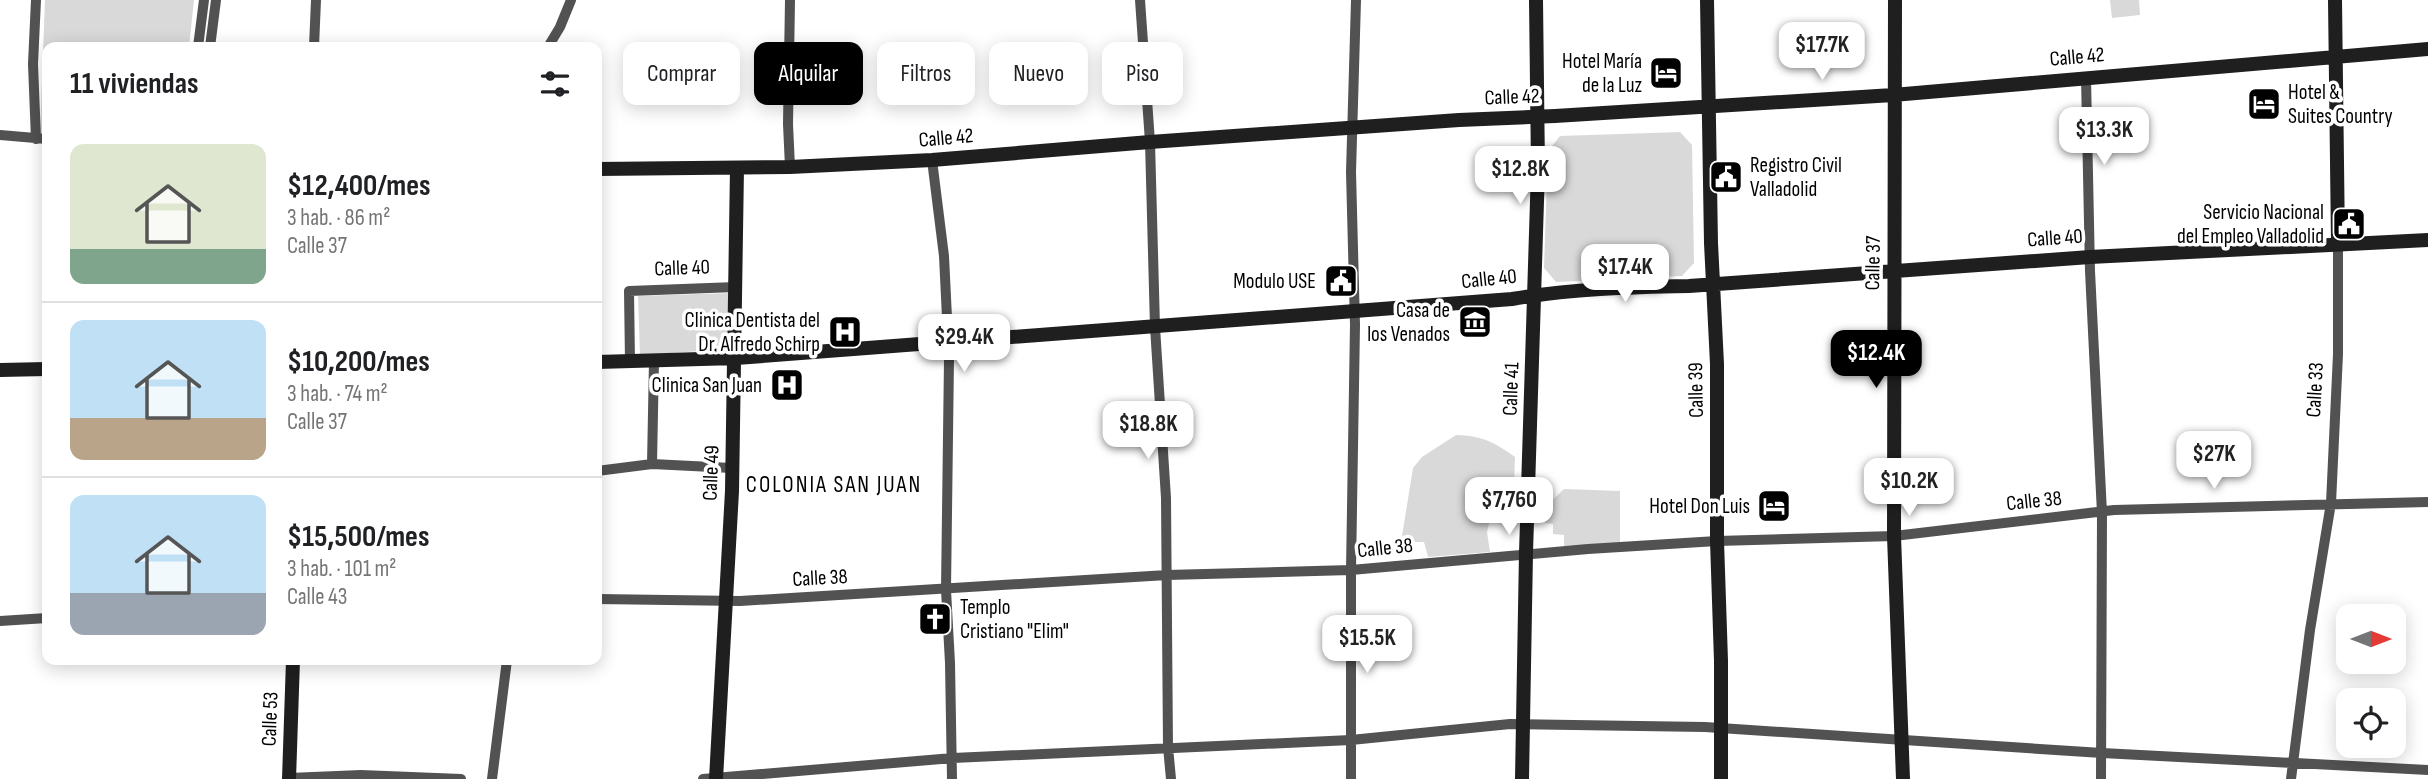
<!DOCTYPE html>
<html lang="es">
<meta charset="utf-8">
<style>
body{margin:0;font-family:"Sofia Sans Condensed",sans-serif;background:#f6f6f6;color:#202124;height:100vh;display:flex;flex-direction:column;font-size:26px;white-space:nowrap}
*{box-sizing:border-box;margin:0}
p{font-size:23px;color:#757577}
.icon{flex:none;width:38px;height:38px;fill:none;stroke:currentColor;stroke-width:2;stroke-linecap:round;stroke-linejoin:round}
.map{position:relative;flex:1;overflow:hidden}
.details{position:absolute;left:42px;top:42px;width:560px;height:623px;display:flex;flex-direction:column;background:#fff;border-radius:14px;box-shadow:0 4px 18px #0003}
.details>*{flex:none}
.hud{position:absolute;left:623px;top:42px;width:665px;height:63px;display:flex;gap:14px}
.needle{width:46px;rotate:90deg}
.fabs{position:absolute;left:2336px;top:604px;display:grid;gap:14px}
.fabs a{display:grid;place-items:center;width:70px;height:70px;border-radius:14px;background:#fff;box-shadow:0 4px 18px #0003;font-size:35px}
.price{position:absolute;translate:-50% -60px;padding:0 16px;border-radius:14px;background:#fff;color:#222;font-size:23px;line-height:46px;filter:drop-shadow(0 2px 4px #0008)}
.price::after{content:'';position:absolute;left:50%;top:42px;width:21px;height:16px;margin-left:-10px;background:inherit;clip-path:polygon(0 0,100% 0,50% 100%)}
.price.current{background:#000;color:#fff}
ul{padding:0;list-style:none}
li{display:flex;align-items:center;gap:21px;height:175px;padding:0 28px}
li+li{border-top:2px solid #e0e0e0}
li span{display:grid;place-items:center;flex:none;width:196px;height:140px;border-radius:14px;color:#555}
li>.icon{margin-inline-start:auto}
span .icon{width:84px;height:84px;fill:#fffc;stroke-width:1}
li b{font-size:30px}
h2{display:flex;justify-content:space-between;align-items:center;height:84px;padding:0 28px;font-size:30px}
.tag{padding:0 24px;border-radius:14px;background:#fff;box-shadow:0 4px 18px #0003;font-size:24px;line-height:63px}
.tag.current{background:#000;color:#fff}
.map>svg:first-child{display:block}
.green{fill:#d9d9d9}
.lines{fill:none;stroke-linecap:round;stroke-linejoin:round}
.street{stroke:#525252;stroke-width:10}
.secondary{stroke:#1f1f1f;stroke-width:14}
.labels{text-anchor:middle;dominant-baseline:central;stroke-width:7;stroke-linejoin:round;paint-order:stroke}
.street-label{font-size:21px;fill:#000;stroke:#fff}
.poi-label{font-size:21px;fill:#000;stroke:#fff;text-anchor:end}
.neighbourhood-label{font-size:23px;letter-spacing:2px;fill:#000;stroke:#fff}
</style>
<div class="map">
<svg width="2428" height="779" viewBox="0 0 2428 779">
<rect width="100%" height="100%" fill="#fff"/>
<path class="green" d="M45 0H194L189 47H47V133H40Z
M2110 0H2139L2140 15 2112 18Z
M1680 132 1692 145 1694 263 1682 276 1556 282 1544 268 1548 151 1560 136Z
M731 293 732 349 640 355 638 296Z
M1456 435C1483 436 1494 442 1515 457L1514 484 1508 494 1505 511 1490 520 1487 532 1490 552 1428 557 1424 542H1404L1402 536 1413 468 1422 457Z
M1564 489 1620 491V545L1564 548V535L1553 534V524L1545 523 1547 505Z"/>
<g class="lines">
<path class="street" d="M36 0 33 64 36 139
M1140 0 1150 142 1155 327 1166 498 1168 747 1171 779
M198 47 204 0
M210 47 216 0
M314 47 316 0
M548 47 560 27 571 0
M2086 77 2090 271 2102 513 2101 779
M0 135 47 139
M932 160 944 256 949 359 946 590 950 663 952 779
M790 167 788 124 790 0
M630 362 629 291 736 287
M652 464 654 361
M597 471 652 464 732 468
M597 599 740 601 1167 575 1351 570 1588 549 1717 541 1894 536 2114 510 2428 502
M0 621 47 618
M289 778 361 775 461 779
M492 779 507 660
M703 779 953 758 1351 740 1510 724 1705 727 2102 753 2428 770
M1351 779V570L1355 325 1351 172 1356 0
M2291 779 2310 630 2331 503 2338 354V243"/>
<path class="secondary" d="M1707 0 1711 243 1717 364V541L1721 661V779
M1895 0 1894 536 1903 779
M2335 0 2338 243
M597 169 790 167 932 160 1150 142 1459 120 1555 116 1893 95 2428 49
M597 362 736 358 1512 299C1570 289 1629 287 1689 286L2090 257 2428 240
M0 370 47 369
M289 779 293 660
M716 779 732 491 737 168
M1522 779 1526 553 1538 169 1536 0"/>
</g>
<defs>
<symbol id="hotel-square" viewBox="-11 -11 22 22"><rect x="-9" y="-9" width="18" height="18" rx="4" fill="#000" stroke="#fff"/><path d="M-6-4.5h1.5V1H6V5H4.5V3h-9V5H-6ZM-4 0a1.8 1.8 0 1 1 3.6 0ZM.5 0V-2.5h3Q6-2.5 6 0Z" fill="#fff"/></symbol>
<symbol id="civic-square" viewBox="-11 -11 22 22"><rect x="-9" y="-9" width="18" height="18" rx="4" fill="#000" stroke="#fff"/><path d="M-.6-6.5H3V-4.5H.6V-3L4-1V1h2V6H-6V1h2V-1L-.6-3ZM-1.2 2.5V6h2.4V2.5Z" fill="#fff"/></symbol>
<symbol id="museum-square" viewBox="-11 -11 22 22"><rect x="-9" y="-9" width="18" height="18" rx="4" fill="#000" stroke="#fff"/><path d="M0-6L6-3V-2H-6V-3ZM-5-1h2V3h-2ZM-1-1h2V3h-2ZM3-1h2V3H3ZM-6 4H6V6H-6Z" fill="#fff"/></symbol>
<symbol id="hospital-square" viewBox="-11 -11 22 22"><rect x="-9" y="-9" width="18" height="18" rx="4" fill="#000" stroke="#fff"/><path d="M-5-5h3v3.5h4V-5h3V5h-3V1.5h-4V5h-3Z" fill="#fff"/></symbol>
<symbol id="church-square" viewBox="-11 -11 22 22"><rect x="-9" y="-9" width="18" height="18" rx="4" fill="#000" stroke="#fff"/><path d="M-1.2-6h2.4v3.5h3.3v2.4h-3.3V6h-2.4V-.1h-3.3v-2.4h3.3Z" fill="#fff"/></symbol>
</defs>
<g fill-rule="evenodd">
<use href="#hotel-square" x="1647" y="54" width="38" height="38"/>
<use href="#hotel-square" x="2245" y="85" width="38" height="38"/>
<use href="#civic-square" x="1707" y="158" width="38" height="38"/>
<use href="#civic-square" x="2330" y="205" width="38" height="38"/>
<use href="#civic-square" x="1322" y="262" width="38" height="38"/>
<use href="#museum-square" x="1456" y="303" width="38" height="38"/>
<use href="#hospital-square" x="826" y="313" width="38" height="38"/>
<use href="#hospital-square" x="768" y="366" width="38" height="38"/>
<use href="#hotel-square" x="1755" y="487" width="38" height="38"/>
<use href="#church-square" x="916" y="600" width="38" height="38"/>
</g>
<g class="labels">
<g class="street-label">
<text transform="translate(2077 57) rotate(-5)">Calle 42</text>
<text transform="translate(1512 97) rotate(-2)">Calle 42</text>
<text transform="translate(946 138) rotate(-5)">Calle 42</text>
<text transform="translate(2055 238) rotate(-4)">Calle 40</text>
<text transform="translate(1873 263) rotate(-89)">Calle 37</text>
<text transform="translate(682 268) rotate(-2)">Calle 40</text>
<text transform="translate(1489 279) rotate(-6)">Calle 40</text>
<text transform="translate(1511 389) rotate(-88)">Calle 41</text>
<text transform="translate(1696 390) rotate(-91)">Calle 39</text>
<text transform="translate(2315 390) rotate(-87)">Calle 33</text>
<text transform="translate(711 473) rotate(-88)">Calle 49</text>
<text transform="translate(2034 501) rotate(-6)">Calle 38</text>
<text transform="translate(1385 548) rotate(-6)">Calle 38</text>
<text transform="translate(820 578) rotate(-3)">Calle 38</text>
<text transform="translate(270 719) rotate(-88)">Calle 53</text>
</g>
<g class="poi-label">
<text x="1642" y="61">Hotel María<tspan x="1642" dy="24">de la Luz</tspan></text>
<text x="2288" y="92" text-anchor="start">Hotel &amp;<tspan x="2288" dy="24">Suites Country</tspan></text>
<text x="1750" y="165" text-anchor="start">Registro Civil<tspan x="1750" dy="24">Valladolid</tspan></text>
<text x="2324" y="212">Servicio Nacional<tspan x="2324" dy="24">del Empleo Valladolid</tspan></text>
<text x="1316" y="281">Modulo USE</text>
<text x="1450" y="310">Casa de<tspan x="1450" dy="24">los Venados</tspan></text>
<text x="820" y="320">Clinica Dentista del<tspan x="820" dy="24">Dr. Alfredo Schirp</tspan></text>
<text x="762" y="385">Clinica San Juan</text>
<text x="1750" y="506">Hotel Don Luis</text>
<text x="960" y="607" text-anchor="start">Templo<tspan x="960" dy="24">Cristiano "Elim"</tspan></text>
</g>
<g class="neighbourhood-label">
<text x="834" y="485">COLONIA SAN JUAN</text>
</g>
</g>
</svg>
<div class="fabs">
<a><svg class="needle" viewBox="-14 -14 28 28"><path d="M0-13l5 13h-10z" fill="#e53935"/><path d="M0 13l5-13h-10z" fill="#757577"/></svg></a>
<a><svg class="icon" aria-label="locate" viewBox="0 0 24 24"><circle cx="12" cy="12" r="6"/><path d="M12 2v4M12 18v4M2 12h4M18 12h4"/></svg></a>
</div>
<b class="price" style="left:1822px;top:82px">$17.7K</b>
<b class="price" style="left:2104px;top:167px">$13.3K</b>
<b class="price" style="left:1520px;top:206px">$12.8K</b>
<b class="price" style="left:1625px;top:304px">$17.4K</b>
<b class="price" style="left:964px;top:374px">$29.4K</b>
<b class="price current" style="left:1876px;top:390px">$12.4K</b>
<b class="price" style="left:1148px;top:461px">$18.8K</b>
<b class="price" style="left:2214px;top:491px">$27K</b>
<b class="price" style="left:1909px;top:518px">$10.2K</b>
<b class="price" style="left:1509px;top:537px">$7,760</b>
<b class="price" style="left:1367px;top:675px">$15.5K</b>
<div class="hud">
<a class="tag">Comprar</a>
<a class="tag current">Alquilar</a>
<a class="tag">Filtros</a>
<a class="tag">Nuevo</a>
<a class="tag">Piso</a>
</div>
<section class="details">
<h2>11 viviendas<svg class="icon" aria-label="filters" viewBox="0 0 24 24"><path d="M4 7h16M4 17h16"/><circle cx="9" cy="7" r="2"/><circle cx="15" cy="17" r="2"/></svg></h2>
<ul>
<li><span style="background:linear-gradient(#dfe7d0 75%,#7fa58c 0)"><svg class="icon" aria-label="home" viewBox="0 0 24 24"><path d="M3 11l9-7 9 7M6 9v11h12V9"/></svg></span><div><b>$12,400/mes</b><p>3 hab. · 86 m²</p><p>Calle 37</p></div></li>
<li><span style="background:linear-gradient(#bfe0f5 70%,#b9a48a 0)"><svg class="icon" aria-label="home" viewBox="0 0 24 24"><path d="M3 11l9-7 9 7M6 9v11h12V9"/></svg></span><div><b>$10,200/mes</b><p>3 hab. · 74 m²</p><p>Calle 37</p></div></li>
<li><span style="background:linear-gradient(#bfe0f5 70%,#9aa5b1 0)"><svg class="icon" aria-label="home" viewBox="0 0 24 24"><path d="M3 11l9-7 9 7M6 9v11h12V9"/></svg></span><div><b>$15,500/mes</b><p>3 hab. · 101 m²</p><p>Calle 43</p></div></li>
</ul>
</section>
</div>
